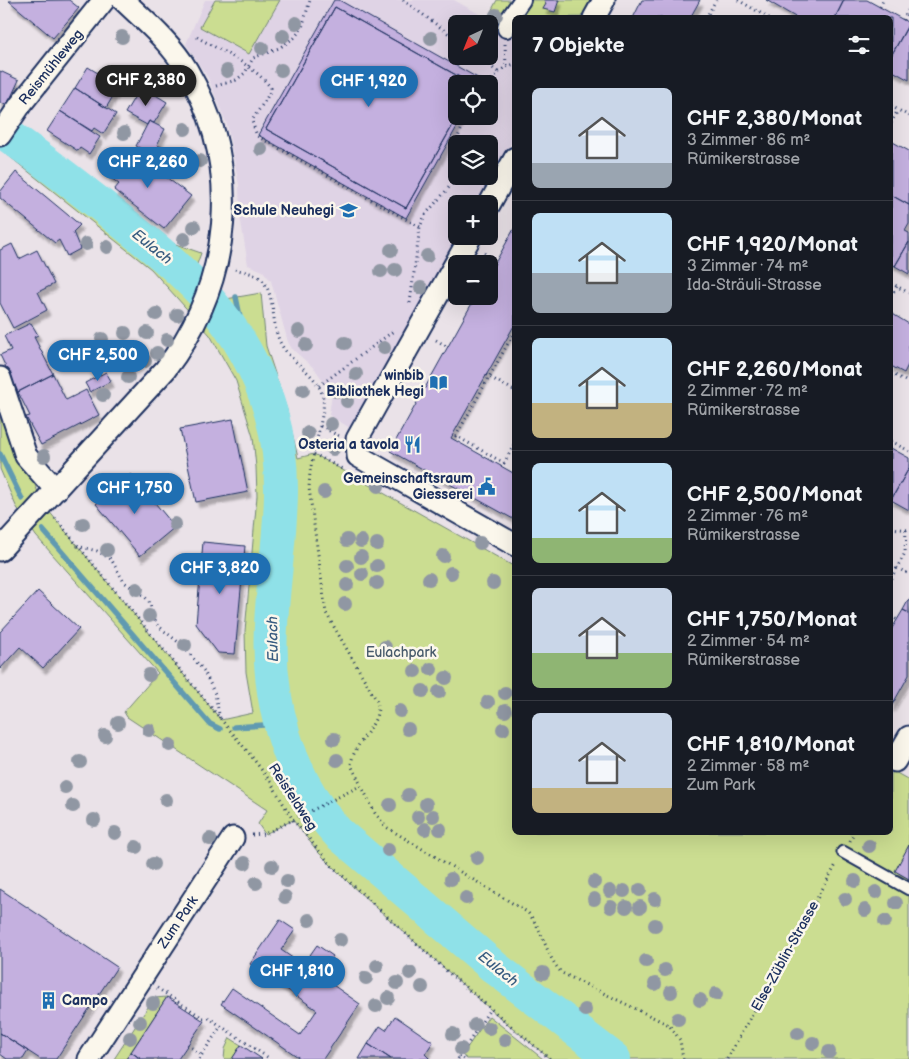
<!DOCTYPE html>
<html lang="de">
<meta charset="utf-8">
<style>
body{margin:0;font-family:"Balsamiq Sans",sans-serif;background:#20242c;color:#f1f3f6;height:100vh;display:flex;flex-direction:column;font-size:19px;white-space:nowrap}
*{box-sizing:border-box;margin:0}
p{font-size:16px;color:#9ea1a6}
.icon{flex:none;width:28px;height:28px;fill:none;stroke:currentColor;stroke-width:2;stroke-linecap:round;stroke-linejoin:round}
.map{position:relative;flex:1;overflow:hidden}
.details{position:absolute;left:512px;top:15px;width:381px;height:820px;display:flex;flex-direction:column;background:#171b24;border-radius:8px;box-shadow:0 5px 20px #0002}
.details>*{flex:none}
.needle{width:32px;rotate:223deg}
.controls{position:absolute;left:448px;top:15px;display:grid;gap:10px}
.controls a{display:grid;place-items:center;width:50px;height:50px;border-radius:8px;background:#171b24;box-shadow:0 5px 20px #0002;font-size:25px}
.price{position:absolute;translate:-50% -42px;padding:0 11px;border-radius:18px;background:#1f6fb2;color:#fff;font-size:16px;line-height:32px;filter:drop-shadow(0 1px 2px #0008)}
.price::after{content:'';position:absolute;left:50%;top:30px;width:15px;height:11px;margin-left:-8px;background:inherit;clip-path:polygon(0 0,100% 0,50% 100%)}
.price.on{background:#222;color:#fff}
ul{padding:0;list-style:none}
li{display:flex;align-items:center;gap:15px;height:125px;padding:0 20px}
li+li{border-top:1px solid #363941}
li span{display:grid;place-items:center;flex:none;width:140px;height:100px;border-radius:8px;color:#555}
li>.icon{margin-inline-start:auto}
span .icon{width:60px;height:60px;fill:#fffc;stroke-width:1}
li b{font-size:21px}
h2{display:flex;justify-content:space-between;align-items:center;height:60px;padding:0 20px;font-size:21px}
.map>svg:first-child{display:block}
.built{fill:#dfd3e5;fill-rule:evenodd}
.green{fill:#cbdd91;stroke:#738678}
.lines{fill:none;stroke-linecap:round;stroke-linejoin:round}
.stream{stroke:#619ab1;stroke-width:5.5}
.river{stroke:#8fe1e8;stroke-width:34}
.building{fill:#c4b0df;stroke:#1b2f5e;filter:url(#shadow)}
.service-casing{stroke:#1b2f5e;stroke-width:15}
.pedestrian-casing{stroke:#1b2f5e;stroke-width:20}
.minor-casing{stroke:#1b2f5e;stroke-width:25}
.path{stroke:#1b2f5e;stroke-width:3;stroke-dasharray:1 4;stroke-linecap:butt}
.service{stroke:#fbf7ec;stroke-width:11}
.pedestrian{stroke:#fbf7ec;stroke-width:16}
.minor{stroke:#fbf7ec;stroke-width:21}
.tree{fill:#9097a3}
.labels{text-anchor:middle;dominant-baseline:central;stroke-width:5;stroke-linejoin:round;paint-order:stroke}
.street-label{font-size:14px;fill:#1b2f5e;stroke:#fbf7ec}
.poi-label{font-size:14px;font-weight:bold;fill:#1b2f5e;stroke:#fbf7ec;text-anchor:end}
.park-label{font-size:14px;fill:#475a6b;stroke:#fbf7ec}
.water-label{font-size:15px;font-style:italic;fill:#385c80;stroke:#fbf7ec}
</style>
<div class="map">
<svg width="909" height="1059" viewBox="0 0 909 1059">
<defs>
<filter id="shadow"><feDropShadow dx="3" dy="5.5" stdDeviation="1" flood-color="#0004"/></filter>
</defs>
<rect width="100%" height="100%" fill="#eae2e8"/>
<filter id="ink" filterUnits="userSpaceOnUse"><feTurbulence type="fractalNoise" baseFrequency=".02" numOctaves="2"/><feDisplacementMap in="SourceGraphic" scale="10" xChannelSelector="R" yChannelSelector="G"/><feConvolveMatrix kernelMatrix="1 2 1 2 8 2 1 2 1" color-interpolation-filters="sRGB"/></filter>
<g filter="url(#ink)">
<path class="built" d="M205 0H454L515 34V136L477 204H456V236H458L350 428 329 415 332 394 315 369 292 349 288 342 271 281 263 271 248 265 240 216 239 185 227 125 208 78 186 44ZM456 24H489V56H456ZM456 84H489V116H456ZM456 144H489V176H456Z"/>
<path class="green" d="M215 0H280L249 54 200 27Z
M497 0H591L581 17 515 18V34L487 19Z
M0 113 11 119 167 241 201 253 196 267 226 299 261 293 266 346 287 410 298 458 314 454 515 567V832H891V775L893 771 909 780V1059H550L490 1009 350 884 318 852 293 820 265 834 258 824 267 810 127 717 124 712 158 673 36 536 16 506 0 469V402L43 504 221 720 253 713 246 672 245 631 257 496 256 467 253 437 236 381 210 335 151 269 0 149Z
M167 997 126 1059H114L154 998Z
M489 1016 543 1059H467L462 1055Z
M230 1038 241 1045 232 1059H224L225 1049Z"/>
<g class="lines">
<path class="stream" d="M236 297 243 331 241 344
M0 454 22 499
M43 530 210 724 220 729
M234 727 280 724"/>
<path class="river" d="M0 130C39 156 75 185 111 213 184 271 244 319 271 413 292 483 274 555 271 626 267 699 288 779 338 833L494 967 614 1059"/>
</g>
<path class="building" d="M69 0 79 8 53 38 9 1Z
M334 0H339L483 81 481 84H472L335 7 266 129 406 208 458 116H463L406 218 258 135Z
M559 0 555 12 543 9 546 4 544 0Z
M642 0H700L690 18H633Z
M766 0H844L835 18H797Z
M844 0H867L909 23 891 56V18H835Z
M335 7 472 84H456L458 116 406 208 266 129Z
M909 24V80L891 70V56Z
M88 67 119 86 106 108 75 88Z
M0 71 19 80 7 106 0 102Z
M141 86 167 102 154 123 149 121 147 125 125 113Z
M75 88 116 114 103 134 94 128 92 131 60 111Z
M60 111 100 137 89 154 80 148 78 151 47 131Z
M149 121 165 129 157 145 164 148 159 158 136 146Z
M891 141 909 151V205L891 195Z
M129 149 191 196 164 229 114 190 119 184 107 175Z
M16 172 80 225 73 232 80 249 67 256 59 240 55 243 0 198V192Z
M891 195 909 205V224L905 231 909 233V242L895 266 891 264Z
M515 227V324L451 438 515 474V520L390 451 476 296H489V274Z
M909 242V274L895 266Z
M12 244 19 259 37 250 54 284 38 292 47 310 13 328 0 303V250Z
M891 313 909 324V363L904 373 891 366Z
M31 323 38 335 34 337 53 374 18 392 0 355 11 350 4 336Z
M106 372 111 381 90 392 85 383Z
M53 374 66 400 86 390 99 415 41 445 26 417 30 416 18 392Z
M233 419 248 492 196 502 180 429Z
M891 448 909 458V468L891 500Z
M909 468V510L891 500Z
M131 474 175 527 140 556 96 504Z
M203 542 245 546 235 654 218 653 196 624Z
M38 591 79 629 43 668 20 647 0 669V632Z
M909 599V613L903 610Z
M903 610 909 613V675L891 707V630Z
M909 845V879L895 871Z
M0 889 117 967 56 1059H40L0 1033Z
M280 920 295 930 281 950 303 965 317 945 333 956 320 976 360 1004 323 1059H301L221 1004 232 988 300 1035 317 1010 250 964Z
M167 997 204 1021 178 1059H141L131 1052Z
M395 1016 433 1042 425 1054 430 1059H391L368 1044 380 1026 386 1030Z
M0 1033 28 1051 23 1059H7L0 1054Z
M368 1044 391 1059H359Z
M241 1045 262 1059H232Z
M131 1052 141 1059H126Z"/>
<g class="lines">
<defs>
<path id="service" d="M843 852 909 889"/>
<path id="pedestrian" d="M506 29 508 20 522 0"/>
<path id="minor" d="M594 18 604 0
M0 135 21 104 104 0
M489 205 515 158
M471 236 357 439 358 456 515 545
M0 378 26 456 56 490
M0 550 165 370C232 282 244 168 187 70 171 43 146 22 123 0
M895 761 909 737
M89 1059 233 838"/>
</defs>
<use href="#service" class="service-casing"/>
<use href="#pedestrian" class="pedestrian-casing"/>
<use href="#minor" class="minor-casing"/>
<path class="path" d="M403 0 456 39
M738 0 769 18
M880 7 883 0
M706 18 716 0
M903 20 909 9
M197 37C222 52 253 64 271 88 267 101 258 109 252 121L257 136 420 227
M505 44 506 66
M477 56 498 72
M489 84C497 74 502 67 515 64
M216 86 236 80 245 73 253 58 279 48 294 38 302 28 310 0
M891 106 909 116
M891 123 898 110
M484 253 496 261
M235 269C244 272 257 273 263 281 276 298 271 326 281 344 291 363 313 371 321 391 326 403 322 414 320 426L339 436
M891 283 909 293
M891 296 897 286
M410 303 420 227 425 215 452 184 456 142 467 116
M515 331 456 436 504 463 515 443
M436 340 448 347
M891 373 909 383
M486 375 515 391
M319 386 395 330
M320 426 310 471 309 488 326 613 378 703C380 727 353 742 351 765L375 813 386 827 527 912C544 929 545 956 562 973L669 1025 680 1040 683 1059
M515 428V429
M891 441 909 451
M314 454 344 470
M891 504 893 501
M55 518 252 757 270 781 293 820 332 866 450 974 550 1059
M891 528 909 530
M906 530 905 553 897 568 909 574
M77 546 97 551 111 559 124 582 144 596 149 601 156 624 183 646 204 671 215 694 220 719
M891 578 897 568
M891 616 897 620
M252 835 265 834 360 786
M850 841 854 832
M157 988 203 1018H209L270 1059
M187 1045 202 1055
M459 1056 464 1059
M199 1059 221 1026
M458 1059 490 1009
M727 1059 837 863"/>
<use href="#service" class="service"/>
<use href="#pedestrian" class="pedestrian"/>
<use href="#minor" class="minor"/>
</g>
<g class="tree">
<circle cx="496" cy="15" r="7"/>
<circle cx="296" cy="23" r="7"/>
<circle cx="283" cy="36" r="7"/>
<circle cx="122" cy="37" r="7"/>
<circle cx="431" cy="38" r="7"/>
<circle cx="262" cy="48" r="7"/>
<circle cx="281" cy="70" r="7"/>
<circle cx="227" cy="71" r="7"/>
<circle cx="134" cy="84" r="7"/>
<circle cx="185" cy="129" r="7"/>
<circle cx="124" cy="133" r="7"/>
<circle cx="261" cy="149" r="7"/>
<circle cx="200" cy="161" r="7"/>
<circle cx="194" cy="227" r="7"/>
<circle cx="184" cy="239" r="7"/>
<circle cx="86" cy="244" r="7"/>
<circle cx="107" cy="247" r="7"/>
<circle cx="391" cy="250" r="7"/>
<circle cx="427" cy="256" r="7"/>
<circle cx="395" cy="270" r="7"/>
<circle cx="381" cy="271" r="7"/>
<circle cx="421" cy="288" r="7"/>
<circle cx="156" cy="314" r="7"/>
<circle cx="177" cy="315" r="7"/>
<circle cx="299" cy="331" r="7"/>
<circle cx="125" cy="333" r="7"/>
<circle cx="147" cy="333" r="7"/>
<circle cx="102" cy="339" r="7"/>
<circle cx="167" cy="340" r="7"/>
<circle cx="345" cy="343" r="7"/>
<circle cx="306" cy="345" r="7"/>
<circle cx="384" cy="348" r="7"/>
<circle cx="157" cy="353" r="7"/>
<circle cx="99" cy="361" r="7"/>
<circle cx="145" cy="361" r="7"/>
<circle cx="356" cy="374" r="7"/>
<circle cx="128" cy="377" r="7"/>
<circle cx="303" cy="390" r="7"/>
<circle cx="336" cy="391" r="7"/>
<circle cx="103" cy="395" r="7"/>
<circle cx="347" cy="401" r="7"/>
<circle cx="331" cy="424" r="7"/>
<circle cx="308" cy="433" r="7"/>
<circle cx="333" cy="449" r="7"/>
<circle cx="44" cy="456" r="7"/>
<circle cx="378" cy="486" r="7"/>
<circle cx="324" cy="492" r="7"/>
<circle cx="83" cy="524" r="7"/>
<circle cx="175" cy="524" r="7"/>
<circle cx="347" cy="540" r="7"/>
<circle cx="361" cy="541" r="7"/>
<circle cx="480" cy="543" r="7"/>
<circle cx="377" cy="544" r="7"/>
<circle cx="107" cy="550" r="7"/>
<circle cx="443" cy="556" r="7"/>
<circle cx="361" cy="557" r="7"/>
<circle cx="347" cy="566" r="7"/>
<circle cx="377" cy="566" r="7"/>
<circle cx="451" cy="573" r="7"/>
<circle cx="362" cy="574" r="7"/>
<circle cx="429" cy="579" r="7"/>
<circle cx="377" cy="583" r="7"/>
<circle cx="493" cy="583" r="7"/>
<circle cx="347" cy="585" r="7"/>
<circle cx="137" cy="589" r="7"/>
<circle cx="345" cy="604" r="7"/>
<circle cx="149" cy="616" r="7"/>
<circle cx="185" cy="645" r="7"/>
<circle cx="385" cy="647" r="7"/>
<circle cx="431" cy="669" r="7"/>
<circle cx="415" cy="671" r="7"/>
<circle cx="149" cy="675" r="7"/>
<circle cx="446" cy="678" r="7"/>
<circle cx="423" cy="691" r="7"/>
<circle cx="439" cy="692" r="7"/>
<circle cx="505" cy="693" r="7"/>
<circle cx="488" cy="702" r="7"/>
<circle cx="400" cy="711" r="7"/>
<circle cx="505" cy="711" r="7"/>
<circle cx="118" cy="723" r="7"/>
<circle cx="408" cy="729" r="7"/>
<circle cx="503" cy="729" r="7"/>
<circle cx="149" cy="730" r="7"/>
<circle cx="105" cy="736" r="7"/>
<circle cx="334" cy="739" r="7"/>
<circle cx="170" cy="745" r="7"/>
<circle cx="337" cy="760" r="7"/>
<circle cx="80" cy="762" r="7"/>
<circle cx="65" cy="787" r="7"/>
<circle cx="408" cy="795" r="7"/>
<circle cx="166" cy="800" r="7"/>
<circle cx="426" cy="804" r="7"/>
<circle cx="390" cy="805" r="7"/>
<circle cx="73" cy="806" r="7"/>
<circle cx="433" cy="816" r="7"/>
<circle cx="418" cy="817" r="7"/>
<circle cx="94" cy="820" r="7"/>
<circle cx="425" cy="829" r="7"/>
<circle cx="440" cy="829" r="7"/>
<circle cx="115" cy="833" r="7"/>
<circle cx="210" cy="839" r="7"/>
<circle cx="869" cy="846" r="7"/>
<circle cx="136" cy="847" r="7"/>
<circle cx="388" cy="850" r="7"/>
<circle cx="477" cy="858" r="7"/>
<circle cx="245" cy="863" r="7"/>
<circle cx="153" cy="864" r="7"/>
<circle cx="272" cy="866" r="7"/>
<circle cx="451" cy="879" r="7"/>
<circle cx="287" cy="881" r="7"/>
<circle cx="855" cy="881" r="7"/>
<circle cx="594" cy="882" r="7"/>
<circle cx="256" cy="883" r="7"/>
<circle cx="640" cy="890" r="7"/>
<circle cx="610" cy="891" r="7"/>
<circle cx="624" cy="891" r="7"/>
<circle cx="876" cy="892" r="7"/>
<circle cx="285" cy="897" r="7"/>
<circle cx="466" cy="898" r="7"/>
<circle cx="594" cy="899" r="7"/>
<circle cx="655" cy="899" r="7"/>
<circle cx="845" cy="899" r="7"/>
<circle cx="896" cy="903" r="7"/>
<circle cx="611" cy="907" r="7"/>
<circle cx="626" cy="907" r="7"/>
<circle cx="640" cy="907" r="7"/>
<circle cx="865" cy="910" r="7"/>
<circle cx="309" cy="920" r="7"/>
<circle cx="885" cy="921" r="7"/>
<circle cx="655" cy="925" r="7"/>
<circle cx="340" cy="940" r="7"/>
<circle cx="646" cy="961" r="7"/>
<circle cx="377" cy="966" r="7"/>
<circle cx="665" cy="970" r="7"/>
<circle cx="410" cy="973" r="7"/>
<circle cx="543" cy="973" r="7"/>
<circle cx="366" cy="978" r="7"/>
<circle cx="397" cy="983" r="7"/>
<circle cx="655" cy="984" r="7"/>
<circle cx="422" cy="987" r="7"/>
<circle cx="671" cy="992" r="7"/>
<circle cx="716" cy="994" r="7"/>
<circle cx="388" cy="998" r="7"/>
<circle cx="700" cy="1000" r="7"/>
<circle cx="153" cy="1003" r="7"/>
<circle cx="376" cy="1006" r="7"/>
<circle cx="585" cy="1010" r="7"/>
<circle cx="678" cy="1019" r="7"/>
<circle cx="140" cy="1022" r="7"/>
<circle cx="475" cy="1025" r="7"/>
<circle cx="489" cy="1028" r="7"/>
<circle cx="798" cy="1033" r="7"/>
<circle cx="453" cy="1034" r="7"/>
<circle cx="130" cy="1038" r="7"/>
<circle cx="505" cy="1040" r="7"/>
<circle cx="813" cy="1043" r="7"/>
<circle cx="461" cy="1049" r="7"/>
<circle cx="829" cy="1052" r="7"/>
</g>
</g>
<defs>
<symbol id="school-bare" viewBox="-9 -9 18 18"><path d="M0-5L7-2L0 1L-7-2ZM-4 1L0 2.5L4 1V4Q0 6-4 4Z" fill="#1f6fb2" stroke="#fbf7ec" stroke-width="2.5" paint-order="stroke"/></symbol>
<symbol id="library-bare" viewBox="-9 -9 18 18"><path d="M-6-4Q-3-5.5-.7-3.5V5Q-3 3-6 4ZM6-4Q3-5.5 .7-3.5V5Q3 3 6 4Z" fill="#1f6fb2" stroke="#fbf7ec" stroke-width="2.5" paint-order="stroke"/></symbol>
<symbol id="restaurant-bare" viewBox="-9 -9 18 18"><path d="M-5-6h1v4h1v-4h1v4h1v-4h1v5L-1.5 .5V6h-2V.5L-5-1ZM5-6V6H3V1.5H1.5Q1.5-4 5-6Z" fill="#1f6fb2" stroke="#fbf7ec" stroke-width="2.5" paint-order="stroke"/></symbol>
<symbol id="civic-bare" viewBox="-9 -9 18 18"><path d="M-.6-6.5H3V-4.5H.6V-3L4-1V1h2V6H-6V1h2V-1L-.6-3ZM-1.2 2.5V6h2.4V2.5Z" fill="#1f6fb2" stroke="#fbf7ec" stroke-width="2.5" paint-order="stroke"/></symbol>
<symbol id="building-bare" viewBox="-9 -9 18 18"><path d="M-4-6H4V6H1V3H-1V6H-4ZM-2.5-4.3h1.7v1.8h-1.7ZM.8-4.3h1.7v1.8H.8ZM-2.5-1h1.7V.8h-1.7ZM.8-1h1.7V.8H.8Z" fill="#1f6fb2" stroke="#fbf7ec" stroke-width="2.5" paint-order="stroke"/></symbol>
</defs>
<g fill-rule="evenodd">
<use href="#school-bare" x="336" y="198" width="25" height="25"/>
<use href="#library-bare" x="426" y="370" width="25" height="25"/>
<use href="#restaurant-bare" x="400" y="432" width="25" height="25"/>
<use href="#civic-bare" x="474" y="474" width="25" height="25"/>
<use href="#building-bare" x="36" y="988" width="25" height="25"/>
</g>
<g class="labels">
<g class="street-label">
<text transform="translate(51 67) rotate(-51)">Reismühleweg</text>
<text transform="translate(293 797) rotate(57)">Reisfeldweg</text>
<text transform="translate(178 922) rotate(-56)">Zum Park</text>
<text transform="translate(785 956) rotate(-61)">Else-Züblin-Strasse</text>
</g>
<g class="poi-label">
<text x="334" y="210">Schule Neuhegi</text>
<text x="424" y="375">winbib<tspan x="424" dy="16">Bibliothek Hegi</tspan></text>
<text x="399" y="444">Osteria a tavola</text>
<text x="473" y="478">Gemeinschaftsraum<tspan x="473" dy="16">Giesserei</tspan></text>
<text x="62" y="1000" text-anchor="start">Campo</text>
</g>
<g class="park-label">
<text x="401" y="652">Eulachpark</text>
</g>
<g class="water-label">
<text transform="translate(152 247) rotate(39)">Eulach</text>
<text transform="translate(273 639) rotate(-91)">Eulach</text>
<text transform="translate(498 969) rotate(39)">Eulach</text>
</g>
</g>
</svg>
<div class="controls">
<a><svg class="needle" viewBox="-14 -14 28 28"><path d="M0-13l5 13h-10z" fill="#e53935"/><path d="M0 13l5-13h-10z" fill="#9ea1a6"/></svg></a>
<a><svg class="icon" aria-label="locate" viewBox="0 0 24 24"><circle cx="12" cy="12" r="6"/><path d="M12 2v4M12 18v4M2 12h4M18 12h4"/></svg></a>
<a><svg class="icon" aria-label="layers" viewBox="0 0 24 24"><path d="M12 4l9 5-9 5-9-5zM3 14l9 5 9-5"/></svg></a>
<a>+</a>
<a>−</a>
</div>
<b class="price on" style="left:146px;top:107px">CHF 2,380</b>
<b class="price" style="left:369px;top:108px">CHF 1,920</b>
<b class="price" style="left:148px;top:189px">CHF 2,260</b>
<b class="price" style="left:98px;top:382px">CHF 2,500</b>
<b class="price" style="left:135px;top:515px">CHF 1,750</b>
<b class="price" style="left:220px;top:595px">CHF 3,820</b>
<b class="price" style="left:297px;top:998px">CHF 1,810</b>
<section class="details">
<h2>7 Objekte<svg class="icon" aria-label="filters" viewBox="0 0 24 24"><path d="M4 7h16M4 17h16"/><circle cx="9" cy="7" r="2"/><circle cx="15" cy="17" r="2"/></svg></h2>
<ul>
<li><span style="background:linear-gradient(#c9d6e8 75%,#9aa5b1 0)"><svg class="icon" aria-label="home" viewBox="0 0 24 24"><path d="M3 11l9-7 9 7M6 9v11h12V9"/></svg></span><div><b>CHF 2,380/Monat</b><p>3 Zimmer · 86 m²</p><p>Rümikerstrasse</p></div></li>
<li><span style="background:linear-gradient(#bfe0f5 60%,#9aa5b1 0)"><svg class="icon" aria-label="home" viewBox="0 0 24 24"><path d="M3 11l9-7 9 7M6 9v11h12V9"/></svg></span><div><b>CHF 1,920/Monat</b><p>3 Zimmer · 74 m²</p><p>Ida-Sträuli-Strasse</p></div></li>
<li><span style="background:linear-gradient(#bfe0f5 65%,#c2b280 0)"><svg class="icon" aria-label="home" viewBox="0 0 24 24"><path d="M3 11l9-7 9 7M6 9v11h12V9"/></svg></span><div><b>CHF 2,260/Monat</b><p>2 Zimmer · 72 m²</p><p>Rümikerstrasse</p></div></li>
<li><span style="background:linear-gradient(#bfe0f5 75%,#8fb573 0)"><svg class="icon" aria-label="home" viewBox="0 0 24 24"><path d="M3 11l9-7 9 7M6 9v11h12V9"/></svg></span><div><b>CHF 2,500/Monat</b><p>2 Zimmer · 76 m²</p><p>Rümikerstrasse</p></div></li>
<li><span style="background:linear-gradient(#c9d6e8 65%,#8fb573 0)"><svg class="icon" aria-label="home" viewBox="0 0 24 24"><path d="M3 11l9-7 9 7M6 9v11h12V9"/></svg></span><div><b>CHF 1,750/Monat</b><p>2 Zimmer · 54 m²</p><p>Rümikerstrasse</p></div></li>
<li><span style="background:linear-gradient(#c9d6e8 75%,#c2b280 0)"><svg class="icon" aria-label="home" viewBox="0 0 24 24"><path d="M3 11l9-7 9 7M6 9v11h12V9"/></svg></span><div><b>CHF 1,810/Monat</b><p>2 Zimmer · 58 m²</p><p>Zum Park</p></div></li>
</ul>
</section>
</div>
